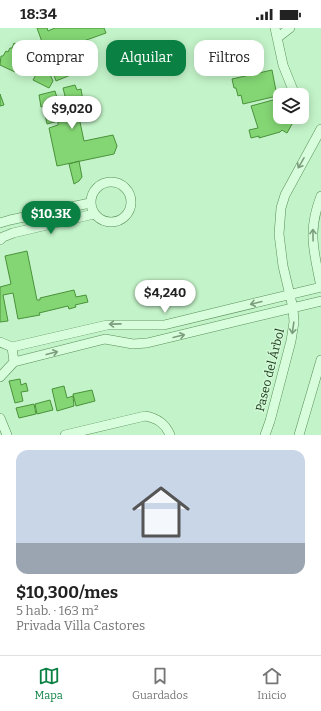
<!DOCTYPE html>
<html lang="es">
<meta charset="utf-8">
<style>
body{margin:0;font-family:Bitter,serif;background:#f2f2f2;color:#222;height:100vh;display:flex;flex-direction:column;font-size:15px;white-space:nowrap}
*{box-sizing:border-box;margin:0}
p{font-size:13px;color:#767676}
.icon{flex:none;width:22px;height:22px;fill:none;stroke:currentColor;stroke-width:2;stroke-linecap:round;stroke-linejoin:round}
.map{position:relative;height:407px;overflow:hidden}
.drawer{display:flex;flex-direction:column;background:#fff;flex:1}
.drawer>*{flex:none}
.top-card{position:absolute;left:12px;top:12px;width:297px;height:36px;display:flex;gap:8px}
.tools{position:absolute;left:273px;top:60px;display:grid;gap:8px}
.tools a{display:grid;place-items:center;width:36px;height:36px;border-radius:8px;background:#fff;box-shadow:0 2px 10px #0003;font-size:20px}
.price{position:absolute;translate:-50% -34px;padding:0 9px;border-radius:14px;background:#fff;color:#222;font-size:13px;line-height:26px;filter:drop-shadow(0 1px 2px #0008)}
.price::after{content:'';position:absolute;left:50%;top:24px;width:12px;height:9px;margin-left:-6px;background:inherit;clip-path:polygon(0 0,100% 0,50% 100%)}
.price.selected{background:#0b8043;color:#fff}
ul{padding:0;list-style:none}
li{display:grid;align-content:center;gap:8px;height:212px;padding:0 16px}
li+li{border-top:1px solid #e0e0e0}
li span{display:grid;place-items:center;height:124px;border-radius:12px;color:#555}
li>.icon{margin-inline-start:auto}
span .icon{width:72px;height:72px;fill:#fffc;stroke-width:1}
li b{font-size:17px}
.tag{padding:0 14px;border-radius:12px;background:#fff;box-shadow:0 2px 10px #0003;font-size:14px;line-height:36px}
.tag.selected{background:#0b8043;color:#fff}
.status{display:flex;justify-content:space-between;align-items:center;height:28px;padding:0 20px;background:#fff;direction:ltr}
.status svg{height:11px;fill:currentColor}
.dock{display:flex;justify-content:space-around;align-items:center;height:56px;border-top:1px solid #e0e0e0;background:#fff;font-size:11px;color:#767676}
.dock a{display:grid;justify-items:center;gap:2px}
.dock .selected{color:#0b8043}
.map>svg:first-child{display:block}
.water{fill:#a9a5c6;stroke:#726b95}
.building{fill:#84d674;stroke:#4a923a}
.lines{fill:none;stroke-linecap:round;stroke-linejoin:round}
.street-casing{stroke:#5a9057;stroke-width:10}
.street{stroke:#d7fddc;stroke-width:9}
.oneway{stroke:#7c9e7c}
.labels{text-anchor:middle;dominant-baseline:central;stroke-width:3;stroke-linejoin:round;paint-order:stroke}
.street-label{font-size:12px;fill:#203e1d;stroke:#d3fad8}
</style>
<div class="status"><b>18:34</b><svg viewBox="0 0 49 12"><path d="M0 12V9h3v3zM5 12V6h3v6zM10 12V3h3v9zM15 12V0h3v12zM26 1h20v11H26zM47 4h2v5h-2z"/></svg></div>
<div class="map">
<svg width="321" height="407" viewBox="0 0 321 407">
<rect width="100%" height="100%" fill="#c3f3c8"/>
<path class="water" d="M93 19 94 23 70 31 69 27Z
M254 33 256 42 251 43 249 38H247L246 34Z"/>
<path class="building" d="M37 0H47L48 3 55 0H104L106 5 64 20 73 46 56 53Z
M14 15 27 21 15 44 0 37 1 28H3L6 23 8 24 10 20H12Z
M259 15 261 25 253 27 254 30 244 33 247 41 242 42 241 44 228 47 224 28 229 27 228 23 231 22 232 25 243 22 242 19Z
M43 40 48 42 53 53 49 60 33 52 37 45 39 46Z
M272 42 277 68 243 76 241 67 238 68 236 60H234L232 51Z
M75 57 77 62 81 61 84 79 77 80 84 113 113 107 117 118 114 126 57 138 49 100 58 97V93L47 96 44 82 48 81V77L41 79 39 67 55 63 58 73 66 72 63 60Z
M0 66 4 77 0 78Z
M273 72 277 87 292 96 287 105 282 102 280 104 259 110V108L251 110 249 102 258 100 251 78Z
M79 133 82 149 79 153 74 156 69 136Z
M27 223 37 272H40V270L74 262 76 269 86 267 88 274 75 277 76 279 69 281 68 278 39 285 40 287 18 291 13 265 3 267 8 293 0 294V259L11 256 5 228Z
M20 351 21 357 26 355 28 363 21 364 23 373 15 375 9 353Z
M64 358 67 370 73 368 74 378 57 383 52 361Z
M92 362 95 373 76 378 73 366Z
M50 372 53 382 37 386 35 376Z
M34 376 36 386 19 390 16 380Z"/>
<g class="lines">
<defs>
<path id="street" d="M275 0 283 37 295 67
M277 10 290 0
M91 174a20 20 0 1 1 40 0a20 20 0 1 1-40 0Z
M321 168C307 204 314 223 321 259
M0 195 10 192 90 175
M0 212 3 209 13 205 94 186
M0 314 12 319 14 334
M12 319 107 297H164L321 259
M0 349 14 334 105 311 133 316 147 315 321 273
M0 390 7 407
M65 407 145 388C157 390 165 395 170 407
M265 407 270 393 291 313 294 294 293 280 283 238 279 206 281 180 285 167 321 101
M299 407 321 332"/>
</defs>
<use href="#street" class="street-casing"/>
<use href="#street" class="street"/>
</g>
<defs><path id="oneway-shaft" d="M-6 0H5M1.5-3L5.5 0L1.5 3" fill="none" stroke-width="1.6" stroke-linecap="round" stroke-linejoin="round"/></defs>
<g class="oneway">
<use href="#oneway-shaft" transform="translate(301 135) rotate(120)"/>
<use href="#oneway-shaft" transform="translate(313 207) rotate(-91)"/>
<use href="#oneway-shaft" transform="translate(256 275) rotate(166)"/>
<use href="#oneway-shaft" transform="translate(115 296) rotate(179)"/>
<use href="#oneway-shaft" transform="translate(293 300) rotate(98)"/>
<use href="#oneway-shaft" transform="translate(179 308) rotate(-14)"/>
<use href="#oneway-shaft" transform="translate(52 325) rotate(-14)"/>
</g>
<g class="labels">
<g class="street-label">
<text transform="translate(270 342) rotate(-76)">Paseo del Árbol</text>
</g>
</g>
</svg>
<div class="tools">
<a><svg class="icon" aria-label="layers" viewBox="0 0 24 24"><path d="M12 4l9 5-9 5-9-5zM3 14l9 5 9-5"/></svg></a>
</div>
<b class="price" style="left:72px;top:102px">$9,020</b>
<b class="price selected" style="left:51px;top:207px">$10.3K</b>
<b class="price" style="left:165px;top:286px">$4,240</b>
<div class="top-card">
<a class="tag">Comprar</a>
<a class="tag selected">Alquilar</a>
<a class="tag">Filtros</a>
</div>
</div>
<section class="drawer">
<ul>
<li><span style="background:linear-gradient(#c9d6e8 75%,#9aa5b1 0)"><svg class="icon" aria-label="home" viewBox="0 0 24 24"><path d="M3 11l9-7 9 7M6 9v11h12V9"/></svg></span><div><b>$10,300/mes</b><p>5 hab. · 163 m²</p><p>Privada Villa Castores</p></div></li>
</ul>
</section>
<nav class="dock">
<a class="selected"><svg class="icon" aria-label="map" viewBox="0 0 24 24"><path d="M3 6l6-2 6 2 6-2v14l-6 2-6-2-6 2zM9 4v14M15 6v14"/></svg>Mapa</a>
<a><svg class="icon" aria-label="saved" viewBox="0 0 24 24"><path d="M7 4h10v16l-5-4-5 4z"/></svg>Guardados</a>
<a><svg class="icon" aria-label="home" viewBox="0 0 24 24"><path d="M3 11l9-7 9 7M6 9v11h12V9"/></svg>Inicio</a>
</nav>
